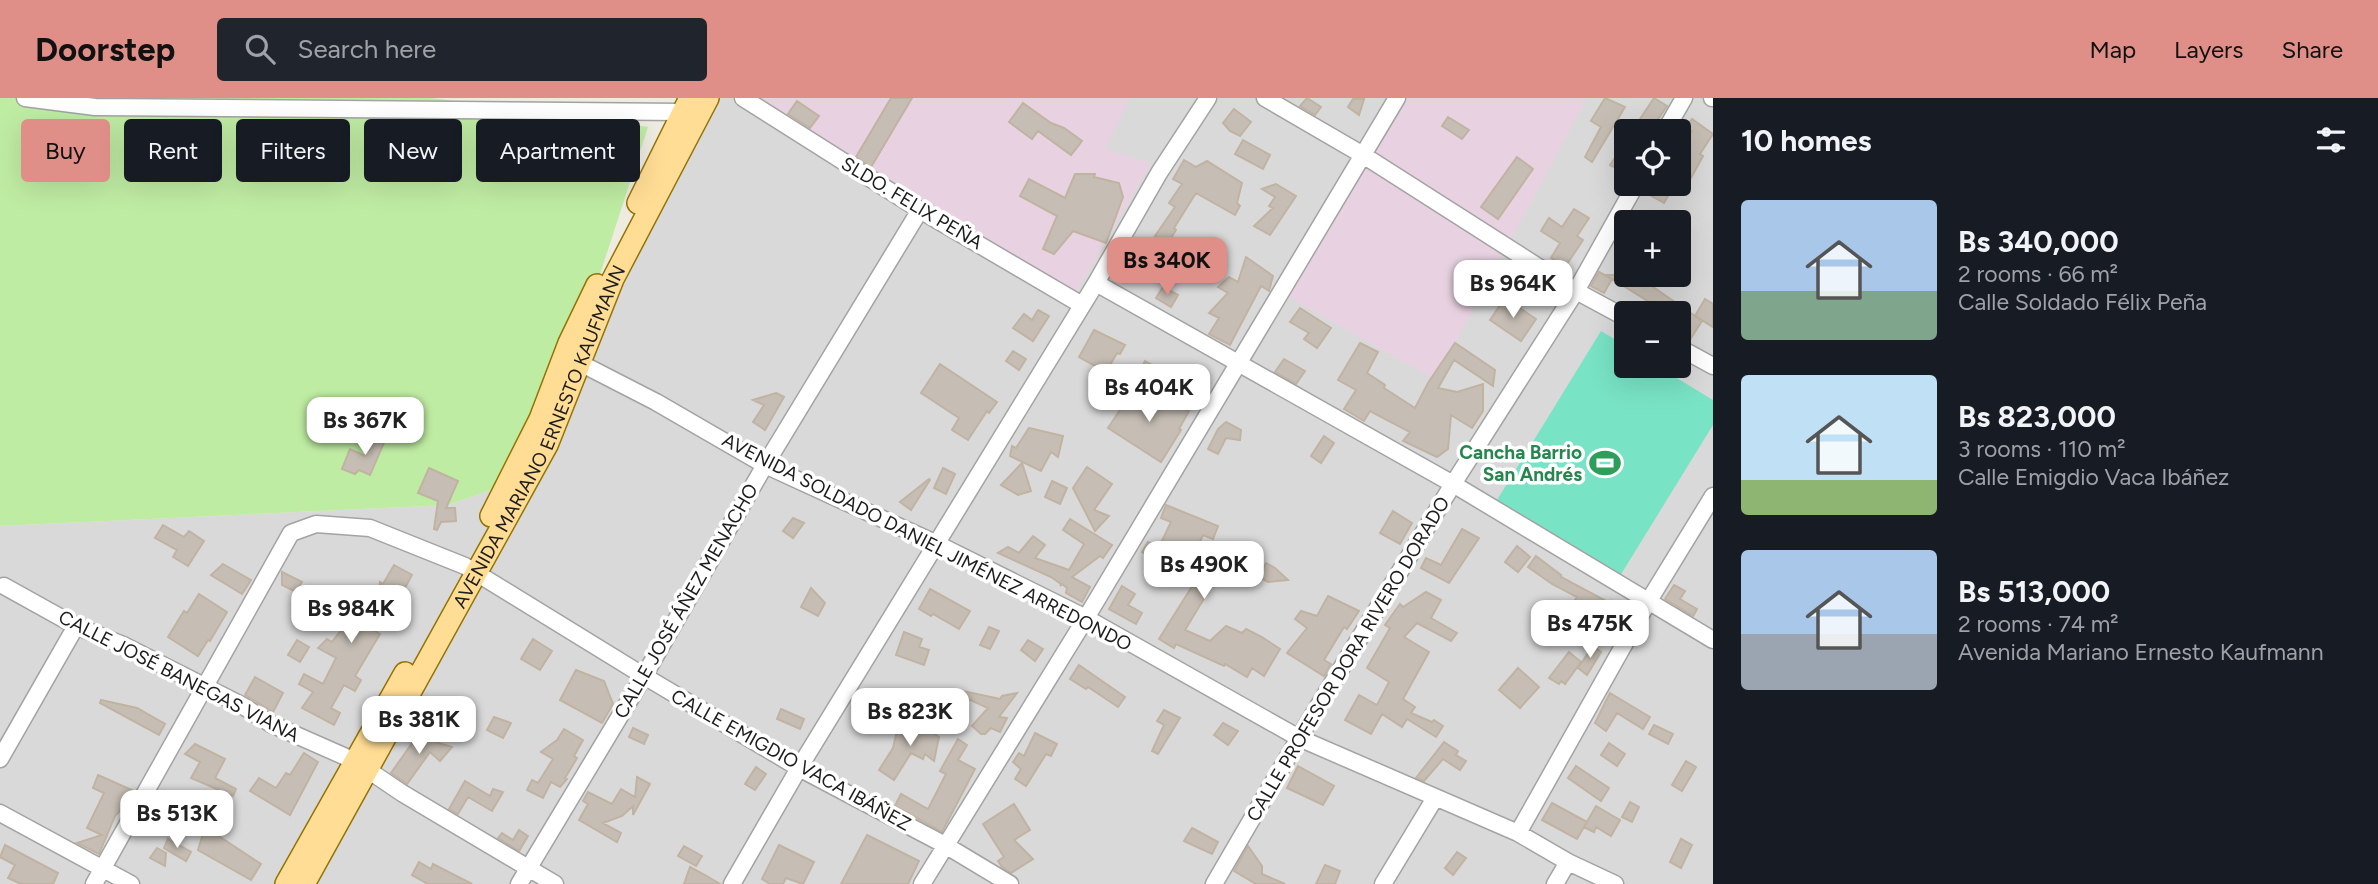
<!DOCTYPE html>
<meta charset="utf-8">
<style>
body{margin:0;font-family:Figtree,sans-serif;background:#20242c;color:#f1f3f6;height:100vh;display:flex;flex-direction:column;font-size:26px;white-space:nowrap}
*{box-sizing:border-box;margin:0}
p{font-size:23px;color:#9ea1a6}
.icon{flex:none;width:38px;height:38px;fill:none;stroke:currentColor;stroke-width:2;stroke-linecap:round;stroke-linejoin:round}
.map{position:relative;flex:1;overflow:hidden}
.sheet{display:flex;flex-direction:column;background:#171b24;width:665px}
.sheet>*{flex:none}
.banner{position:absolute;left:21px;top:21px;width:665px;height:63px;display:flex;gap:14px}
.tools{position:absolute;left:1614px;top:21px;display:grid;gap:14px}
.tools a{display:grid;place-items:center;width:77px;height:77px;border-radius:7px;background:#171b24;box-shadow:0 7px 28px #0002;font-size:35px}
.price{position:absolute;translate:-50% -60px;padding:0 16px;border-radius:14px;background:#fff;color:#222;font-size:23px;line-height:46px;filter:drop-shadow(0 2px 4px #0008)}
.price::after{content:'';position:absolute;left:50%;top:42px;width:21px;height:16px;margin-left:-10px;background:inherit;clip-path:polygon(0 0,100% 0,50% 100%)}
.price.active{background:#df8f87;color:#111}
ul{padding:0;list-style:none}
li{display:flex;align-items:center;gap:21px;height:175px;padding:0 28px}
li span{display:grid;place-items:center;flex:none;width:196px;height:140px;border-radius:7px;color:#555}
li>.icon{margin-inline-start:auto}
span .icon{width:84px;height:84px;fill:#fffc;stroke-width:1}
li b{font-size:30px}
h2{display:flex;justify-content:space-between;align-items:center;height:84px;padding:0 28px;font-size:30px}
.tag{padding:0 24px;border-radius:7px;background:#171b24;box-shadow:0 7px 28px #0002;font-size:24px;line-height:63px}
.tag.active{background:#df8f87;color:#111}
header{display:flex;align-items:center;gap:42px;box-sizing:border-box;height:98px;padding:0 35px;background:#df8f87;color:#111}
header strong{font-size:33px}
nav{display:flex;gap:38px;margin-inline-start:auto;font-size:24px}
.search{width:490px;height:63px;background:#20242c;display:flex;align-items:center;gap:18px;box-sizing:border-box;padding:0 24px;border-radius:7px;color:#9ea1a6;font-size:26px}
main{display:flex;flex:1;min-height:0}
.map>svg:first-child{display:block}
.residential{fill:#dad9d9;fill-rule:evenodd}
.industrial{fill:#e8d2e1}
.grass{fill:#bfeca3}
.pitch{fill:#79e3c5}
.building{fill:#c6beb4;stroke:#c0b3a2;stroke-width:2}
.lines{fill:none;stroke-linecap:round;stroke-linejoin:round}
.minor-casing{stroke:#a3a3a3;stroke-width:19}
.major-casing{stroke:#947300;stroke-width:24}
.minor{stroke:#fff;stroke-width:16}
.major{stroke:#ffdd95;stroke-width:21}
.labels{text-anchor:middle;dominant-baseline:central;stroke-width:7;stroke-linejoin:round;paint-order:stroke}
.street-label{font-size:19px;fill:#1c1c1c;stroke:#fff}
.leisure-label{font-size:19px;font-weight:bold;fill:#27864d;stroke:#fff;text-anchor:end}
</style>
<header>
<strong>Doorstep</strong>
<div class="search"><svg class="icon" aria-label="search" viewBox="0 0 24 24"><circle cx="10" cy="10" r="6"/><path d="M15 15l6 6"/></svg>Search here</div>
<nav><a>Map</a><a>Layers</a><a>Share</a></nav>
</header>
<main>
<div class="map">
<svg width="1713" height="786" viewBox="0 0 1713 786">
<rect width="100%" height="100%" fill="#eeebe1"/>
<path class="residential" d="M713 0H1713V786H0V428L448 407 502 388ZM1626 33H1678V86H1626ZM1626 124H1678V177H1626ZM1626 215H1678V268H1626Z"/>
<path class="industrial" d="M745 0H1130L1105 51 1151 65 1075 196Z
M1397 0H1587L1455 245 1432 280 1280 194Z"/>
<path class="grass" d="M0 0H432L648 29 573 259 502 388 448 407 0 428Z"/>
<path class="pitch" d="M1601 233 1626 248V268H1657L1713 302V327L1620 478 1497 402Z"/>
<path class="building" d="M891 0H912L871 69 856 59Z
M1307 0 1321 9 1315 17 1300 8Z
M1605 0 1625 9 1592 64 1585 59 1601 29 1591 23Z
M1654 0 1667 8 1650 33H1632Z
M1353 1H1364L1359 17 1348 9Z
M797 3 819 18 810 30 788 16Z
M1023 5 1051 25 1064 30 1082 43 1071 57 1038 33 1032 41 1009 24Z
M1234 11 1251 24 1240 38 1230 33 1223 25Z
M1448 19 1469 32 1462 41 1442 28Z
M1692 21 1713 36 1700 56 1703 58 1691 80 1678 74V57L1692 33H1684Z
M1243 42 1270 57 1263 71 1235 56Z
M1626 43V66L1622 73 1610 67Z
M1517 59 1533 71 1498 121 1481 109Z
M1184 62 1196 69 1207 63 1242 85 1237 105 1240 108 1235 117 1196 95 1174 130 1176 132 1167 146 1155 138 1175 109 1169 105 1182 86 1173 81Z
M1075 76H1095L1094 79 1119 85 1123 99 1106 145 1073 133 1054 156 1043 151 1057 118 1020 98 1029 81 1065 100Z
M1276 86 1296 98 1270 137 1254 128 1273 110 1269 108 1275 99 1262 91Z
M1655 86H1675L1664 105 1648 96Z
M1574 111 1589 120 1577 138 1583 142 1565 169 1551 160 1560 145 1541 133 1549 120 1562 129Z
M1246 159 1273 178 1269 193 1261 188 1230 247 1209 236 1219 220 1209 215 1228 195 1218 189 1229 179 1238 184Z
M1626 162V177H1636L1702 223 1689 243 1678 239V215H1667L1606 177H1617Z
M1599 174 1612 181 1604 195 1591 188Z
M1163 189 1178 197 1171 209 1156 200Z
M1505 200 1536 221 1521 243 1490 222Z
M1705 201 1713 206V229L1695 218Z
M1300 210 1331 230 1317 250 1304 241 1309 235 1290 224Z
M1038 212 1049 218 1033 243 1013 230 1024 216 1032 222Z
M1094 232 1125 247 1120 256 1117 255 1106 274 1079 259Z
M1360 245 1378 254 1367 275 1385 287 1384 290 1415 310 1428 285 1455 245 1495 272 1493 288 1454 262 1438 290 1457 294 1483 286V313L1472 330 1451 317 1448 351 1437 359 1403 343 1410 334 1370 313 1364 323 1344 311 1356 292 1338 282Z
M1013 253 1026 261 1019 272 1006 263Z
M1284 261 1305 273 1296 286 1275 274Z
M1145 263 1161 272H1187L1175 293 1140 273Z
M940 266 997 304 989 315 987 313 968 342 952 332 959 320 921 295Z
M1132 294 1189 313 1179 331 1181 332 1161 364 1108 330Z
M776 295 784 299 765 332 753 324 764 307 753 302Z
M1226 324 1241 332 1240 342 1226 340 1218 356 1208 351 1218 331Z
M1029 330 1063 338 1058 359 1051 354 1041 373 1010 358 1012 348 1016 350Z
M375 335 386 340 370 377 359 372 355 376 342 371 350 351 365 358Z
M1324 338 1334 345 1321 365 1311 358Z
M1022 365 1031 393 1018 397 1001 387Z
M1087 369 1112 386 1094 412 1109 418 1095 433 1073 390Z
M429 370 458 383 446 410H455L456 423 441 424 437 432 434 431 438 403 418 395Z
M943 370 955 376 946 396 934 390Z
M929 381 930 382 911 412 900 404Z
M1052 383 1067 390 1060 406 1045 399Z
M1166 407 1218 428 1213 441 1203 437 1190 464 1217 479 1185 532 1210 543 1226 528 1242 535 1246 531 1262 539 1280 551 1264 578 1252 570 1247 579 1225 566 1224 568 1176 546 1174 550 1159 541 1196 482 1142 454 1148 444 1159 449 1171 424 1161 420Z
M1393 413 1412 425 1400 446 1380 435Z
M793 420 804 425 793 440 783 433Z
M1070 421 1112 447 1103 460 1100 458 1072 479 1090 489 1082 504 1066 495 1067 490 1062 486 1060 488 1061 486 1051 479 998 455 1008 449 1019 455 1033 438 1045 447 1035 460 1069 472 1084 446 1063 432Z
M163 427 184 439 189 433 204 443 188 468 173 459 177 452 155 440Z
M1462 431 1479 440 1449 485 1421 470 1426 460 1441 467Z
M1517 448 1530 459 1518 474 1505 464Z
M1536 458 1561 477V479L1606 503 1595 525 1585 521 1589 514 1573 505 1577 499 1552 486 1528 469Z
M1266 465 1275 470 1288 482 1268 484 1259 479Z
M223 466 251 482 242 496 211 477Z
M394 467 412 477 405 490 399 487 372 531 380 536 355 578 361 582 355 593 344 587 331 610 340 615 334 627 302 610 313 594 299 586 304 576 323 586 336 560 318 550 327 541 332 544 348 523 329 513 337 498 352 507 363 490 378 499 380 484 383 486Z
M282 474 302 484 296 494 282 487Z
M1674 487 1685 493 1680 501 1697 511 1693 518 1665 501Z
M1122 488 1135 496 1128 507 1142 515 1136 526 1109 511Z
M811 490 825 505 818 518 801 509Z
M930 491 970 513 959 531 933 516 931 518 919 511Z
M1426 494 1441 502 1431 520 1457 535 1451 543 1417 525 1404 539 1429 554 1403 601 1415 609 1411 615 1432 624 1434 622 1443 628 1436 639 1407 621 1402 629 1382 616 1371 636 1345 622 1359 597 1377 607 1389 584 1367 570 1390 530 1385 527 1400 506 1403 509Z
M199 496 227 514 210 543 208 542 198 558 168 539 184 513 187 515Z
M1328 498 1359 513 1347 531 1344 529 1324 562 1331 566 1324 578 1287 555 1307 530 1295 521 1301 513 1317 518Z
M1612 503 1629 512 1624 521 1608 512Z
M989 529 999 533 990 551 980 547Z
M904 534 922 541 919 549 929 552 924 567 896 557Z
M533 541 552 553 540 572 521 561Z
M297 542 309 549 300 564 288 557Z
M1028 542 1043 551 1035 563 1021 552Z
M1593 548 1601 554 1587 577 1578 570Z
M1569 554 1581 564 1565 586 1561 583 1559 586 1549 580Z
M1079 567 1125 599 1118 609 1088 589 1086 591 1070 581Z
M1518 570 1539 589 1520 610 1499 592Z
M576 572 604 583 613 606 602 625 560 602Z
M255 579 283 595 273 614 245 597Z
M958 592 1000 601 1002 598 1017 595 999 619 1007 620 1000 634 991 630 985 636H981L972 628 988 610 957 596Z
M1610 595 1650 619 1643 631 1617 615 1606 633 1595 625Z
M101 602 137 610 165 626 159 637 100 605Z
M781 611 804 621 800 631 777 621Z
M1164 612 1180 620 1158 656 1152 653 1164 627 1157 623Z
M494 619 511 625 503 640 487 632Z
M910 622 927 635 928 632 939 639 934 663 925 656 923 661 911 655 894 682 879 672 893 650 896 637Z
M1223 625 1238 633 1228 647 1214 637Z
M1654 627 1673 636 1668 646 1649 636Z
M633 630 648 637 644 646 629 639Z
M564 631 583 642 574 658 577 660 565 680 567 681 560 689 551 684 543 700 527 692 532 682 538 685 553 661 541 654 557 642Z
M420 632 437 641 435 644 452 649 440 663 430 654 407 686 391 675 415 641 411 637 416 639Z
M1035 635 1057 646 1051 658 1046 656 1026 688 1015 681 1021 671 1013 664 1019 655 1024 658Z
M958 641 967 647 958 662 975 671 942 734 895 708 901 696 928 711 946 676 940 673Z
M1444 644 1458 653 1456 657 1466 663 1460 672 1443 661 1424 683 1416 680Z
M1609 645 1625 656 1617 668 1601 657Z
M195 646 225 661 215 680 236 691 233 698 191 680 200 664 185 656Z
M304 655 318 664 290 717 250 693 259 680 276 690 286 675 290 677Z
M1686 663 1696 669 1682 693 1672 687Z
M1298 668 1334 688 1323 707 1287 690Z
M1576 668 1609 690 1601 703 1568 680Z
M756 669 766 676 755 692 745 686Z
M98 677 134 693 127 705 115 718 99 756 77 745 102 737 87 730 104 695 93 690Z
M637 679 650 686 633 717V708L622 718 603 725 621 735 617 744 579 722 588 706 583 703 588 694 612 706 621 691 635 699Z
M465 683 490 698 493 691 503 694 492 713 468 699 458 716 449 711Z
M220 694 229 700 210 731 160 708 173 702 184 707Z
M1630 704 1639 709 1632 724 1622 719Z
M1552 705 1587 724 1577 741 1542 722Z
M1014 706 1030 732 1014 742 1033 761 1011 775 1002 769 998 763 1004 759 983 726Z
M1596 708 1620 722 1611 738 1596 729 1594 734 1584 729Z
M205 729 261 766 251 782 198 752Z
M1192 730 1218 744 1212 756 1184 743Z
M519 732 528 738 519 753 498 740 502 735 513 742Z
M867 737 919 763 908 786H841Z
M168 741 191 754 186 763 164 750Z
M1681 741 1692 747 1681 770 1670 764Z
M5 747 58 775 53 786H21L8 780 15 767 0 759Z
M779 747 814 764 803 786 786 780 783 786H770L762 781Z
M684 748 702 758 696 768 678 758Z
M1248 748 1262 768V776L1285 786H1256L1234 773Z
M157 750 166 755 165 768 150 760Z
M1457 754 1466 760 1453 777 1445 770Z
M419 764 431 771 433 766 472 786H428L412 777Z
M1325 767 1340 773 1335 786H1316Z
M690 769 705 777 720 786H684Z"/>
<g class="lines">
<defs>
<path id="minor" d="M25 0 95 9 683 14 689 18
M743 0 920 112 1082 207
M1265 0 1363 57 1576 193 1626 220
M1712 0H1713
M1665 33 1684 0
M1096 185 1453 386 1713 542
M1678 249 1713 268
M580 265 656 304 765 367 937 446 1086 520 1299 640 1518 735 1568 764 1615 786
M4 488 76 528 123 547 243 608 271 626 355 663
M0 661 76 528
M368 672 402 695 555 786
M0 715 131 786
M1518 735 1648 504 1713 398
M94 786 291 435 316 426 370 430 465 468 644 578 799 670 945 747 1010 786
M519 786 644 578 765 367 920 112
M732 786 799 670 1096 185 1159 75 1208 0
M922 786 1086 520 1397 0
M1214 786 1299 640 1453 386 1576 193 1636 86
M1383 786 1435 700
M1555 786 1568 764"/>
<g id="major">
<path d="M638 105 690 0"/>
<path d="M491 418 540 321 569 245 597 187"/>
<path d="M286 786 405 575"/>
<path id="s1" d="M304 786 547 347 613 181 708 0"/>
</g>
</defs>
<use href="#minor" class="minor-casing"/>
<use href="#major" class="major-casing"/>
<use href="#minor" class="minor"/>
<use href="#major" class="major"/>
</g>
<defs>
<symbol id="stadium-bare" viewBox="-9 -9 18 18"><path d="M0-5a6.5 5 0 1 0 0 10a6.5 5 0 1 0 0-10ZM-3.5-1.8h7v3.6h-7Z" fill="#2e9e5b" stroke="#fff" stroke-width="2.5" paint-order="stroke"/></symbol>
</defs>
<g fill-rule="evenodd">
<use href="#stadium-bare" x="1583" y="343" width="44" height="44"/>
</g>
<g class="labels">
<g class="street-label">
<text transform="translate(912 105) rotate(31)">SLDO. FELIX PEÑA</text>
<text stroke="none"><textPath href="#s1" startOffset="506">AVENIDA MARIANO ERNESTO KAUFMANN</textPath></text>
<text transform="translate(927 444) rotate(27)">AVENIDA SOLDADO DANIEL JIMÉNEZ ARREDONDO</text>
<text transform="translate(686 503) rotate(-60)">CALLE JOSÉ ÁÑEZ MENACHO</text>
<text transform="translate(1348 561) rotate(-59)">CALLE PROFESOR DORA RIVERO DORADO</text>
<text transform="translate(179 578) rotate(27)">CALLE JOSÉ BANEGAS VIANA</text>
<text transform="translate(791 662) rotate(29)">CALLE EMIGDIO VACA IBÁÑEZ</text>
</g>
<g class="leisure-label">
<text x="1582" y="354">Cancha Barrio<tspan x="1582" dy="22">San Andrés</tspan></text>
</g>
</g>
</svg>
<div class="tools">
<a><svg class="icon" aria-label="locate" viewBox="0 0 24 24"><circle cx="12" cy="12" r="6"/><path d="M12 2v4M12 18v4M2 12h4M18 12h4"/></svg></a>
<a>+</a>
<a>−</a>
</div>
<b class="price active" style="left:1167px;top:199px">Bs 340K</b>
<b class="price" style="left:1513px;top:222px">Bs 964K</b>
<b class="price" style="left:1149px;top:326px">Bs 404K</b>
<b class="price" style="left:365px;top:359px">Bs 367K</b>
<b class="price" style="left:1204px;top:503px">Bs 490K</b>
<b class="price" style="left:351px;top:547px">Bs 984K</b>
<b class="price" style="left:1590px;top:562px">Bs 475K</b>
<b class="price" style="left:910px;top:650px">Bs 823K</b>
<b class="price" style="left:419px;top:658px">Bs 381K</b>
<b class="price" style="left:177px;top:752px">Bs 513K</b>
<div class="banner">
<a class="tag active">Buy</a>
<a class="tag">Rent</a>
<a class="tag">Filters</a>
<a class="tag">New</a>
<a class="tag">Apartment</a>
</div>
</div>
<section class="sheet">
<h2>10 homes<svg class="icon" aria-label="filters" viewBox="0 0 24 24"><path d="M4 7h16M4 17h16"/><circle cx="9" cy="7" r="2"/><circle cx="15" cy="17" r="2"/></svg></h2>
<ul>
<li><span style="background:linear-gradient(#a9c7e8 65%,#7fa58c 0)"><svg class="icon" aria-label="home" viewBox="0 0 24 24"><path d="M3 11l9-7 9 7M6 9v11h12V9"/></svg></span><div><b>Bs 340,000</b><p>2 rooms · 66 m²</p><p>Calle Soldado Félix Peña</p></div></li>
<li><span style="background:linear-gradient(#bfe0f5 75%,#8fb573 0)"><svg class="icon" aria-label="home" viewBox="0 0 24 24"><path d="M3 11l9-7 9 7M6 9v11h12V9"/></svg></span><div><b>Bs 823,000</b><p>3 rooms · 110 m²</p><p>Calle Emigdio Vaca Ibáñez</p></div></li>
<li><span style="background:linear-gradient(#a9c7e8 60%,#9aa5b1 0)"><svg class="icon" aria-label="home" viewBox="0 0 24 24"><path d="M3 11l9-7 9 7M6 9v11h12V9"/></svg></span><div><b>Bs 513,000</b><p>2 rooms · 74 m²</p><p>Avenida Mariano Ernesto Kaufmann</p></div></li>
</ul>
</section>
</main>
